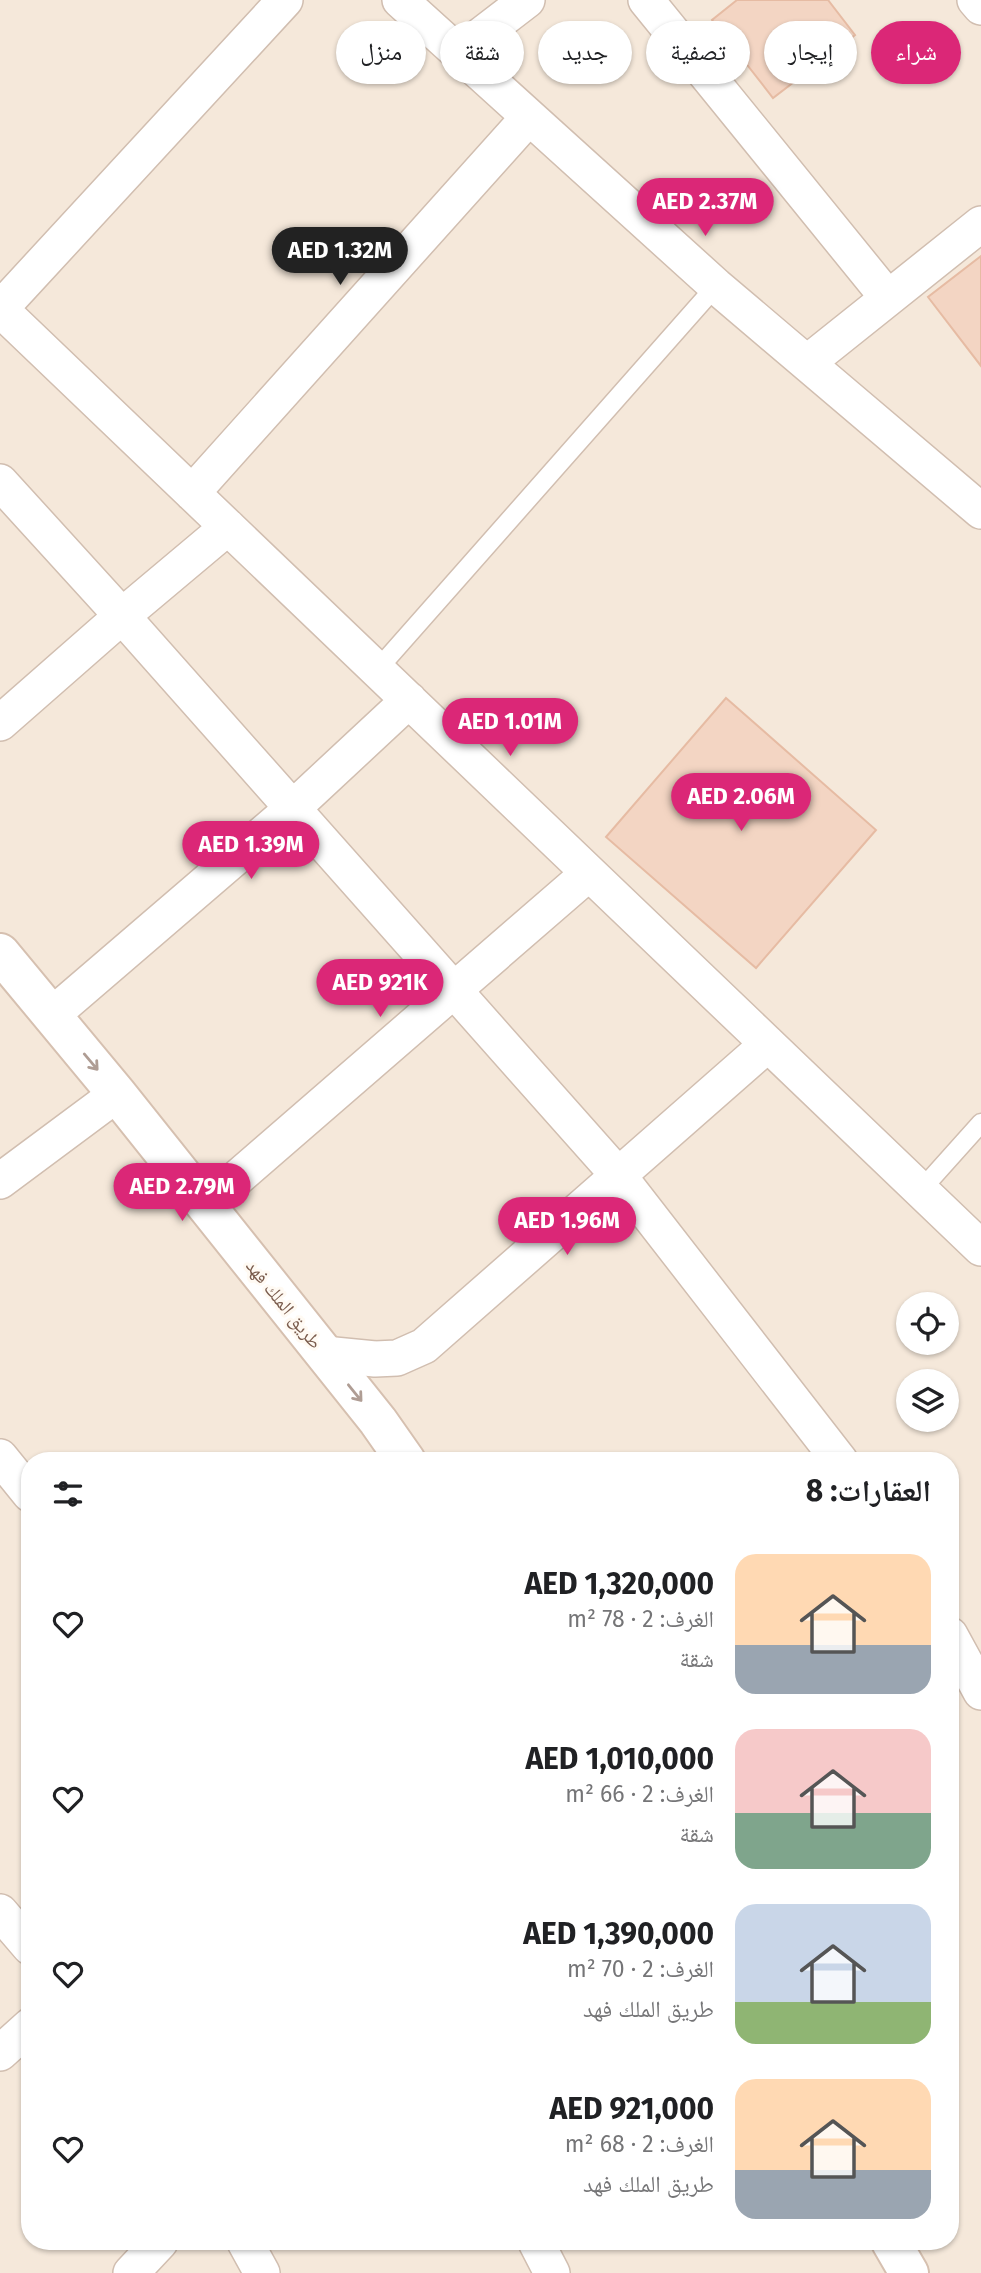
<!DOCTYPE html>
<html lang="ar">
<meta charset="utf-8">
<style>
body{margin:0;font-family:"Fira Sans","Noto Naskh Arabic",sans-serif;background:#f2f2f2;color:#202124;direction:rtl;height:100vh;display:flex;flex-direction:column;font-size:26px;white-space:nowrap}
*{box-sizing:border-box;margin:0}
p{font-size:23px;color:#757577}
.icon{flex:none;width:38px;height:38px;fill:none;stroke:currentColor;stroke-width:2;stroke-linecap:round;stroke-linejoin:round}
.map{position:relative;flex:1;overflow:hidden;direction:ltr}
.drawer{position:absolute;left:21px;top:1452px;width:938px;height:798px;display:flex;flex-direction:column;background:#fff;border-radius:28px;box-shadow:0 2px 5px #0004;direction:rtl}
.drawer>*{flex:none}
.banner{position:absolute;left:21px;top:21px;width:940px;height:63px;direction:rtl;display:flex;gap:14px}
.controls{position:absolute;left:896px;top:1292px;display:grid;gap:14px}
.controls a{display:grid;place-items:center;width:63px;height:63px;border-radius:50%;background:#fff;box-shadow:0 2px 5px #0004;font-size:35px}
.price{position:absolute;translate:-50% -60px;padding:0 16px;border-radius:24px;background:#db2777;color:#fff;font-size:23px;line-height:46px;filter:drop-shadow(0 2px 4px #0008)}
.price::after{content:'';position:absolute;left:50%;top:42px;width:21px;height:16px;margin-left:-10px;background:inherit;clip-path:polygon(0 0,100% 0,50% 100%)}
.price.current{background:#222;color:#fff}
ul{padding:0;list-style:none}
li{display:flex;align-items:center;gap:21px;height:175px;padding:0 28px}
li span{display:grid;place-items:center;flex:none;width:196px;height:140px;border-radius:21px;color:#555}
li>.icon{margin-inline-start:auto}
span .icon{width:84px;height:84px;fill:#fffc;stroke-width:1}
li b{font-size:30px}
h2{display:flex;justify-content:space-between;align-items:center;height:84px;padding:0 28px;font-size:30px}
.chip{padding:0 24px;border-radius:32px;background:#fff;box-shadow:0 2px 5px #0004;font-size:24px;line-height:63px}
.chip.current{background:#db2777;color:#fff}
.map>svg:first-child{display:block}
.residential{fill:#f5e8da;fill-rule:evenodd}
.building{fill:#f3d5c3;stroke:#e6bba3;stroke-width:2}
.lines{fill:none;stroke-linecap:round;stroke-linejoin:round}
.lane-casing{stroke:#d1beb0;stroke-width:21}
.street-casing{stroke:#d1beb0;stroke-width:38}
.secondary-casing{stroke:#d6c0b0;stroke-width:42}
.lane{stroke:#fff;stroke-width:18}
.street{stroke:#fff;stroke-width:35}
.secondary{stroke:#fff;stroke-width:38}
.oneway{stroke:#af9d94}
.labels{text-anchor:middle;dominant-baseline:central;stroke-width:6;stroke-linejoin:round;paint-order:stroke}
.street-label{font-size:19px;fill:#7a5c4d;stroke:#fffaf3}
</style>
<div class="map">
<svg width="981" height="2273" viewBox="0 0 981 2273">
<rect width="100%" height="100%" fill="#fdf6ec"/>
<path class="residential" d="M0 0H981V2273H0ZM908 1304H947V1342H908ZM908 1381H947V1419H908ZM30 1461H950V2242H30Z"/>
<path class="building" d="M737 0H828L855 35 773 98 712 20Z
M981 256V366L928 297Z
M726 698 876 830 756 968 606 837Z"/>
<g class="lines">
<defs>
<path id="lane" d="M377 670 716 286
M921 1190 981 1123"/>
<path id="street" d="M285 0 0 309 981 1248
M400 0 716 286 981 511
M646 0 888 298
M975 0 981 7
M458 53 527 0
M807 363 981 224
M0 482 122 616 618 1175 840 1461
M192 493 529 117
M0 723 122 616 228 527
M52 1015 293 808 409 700
M0 1181 117 1094
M206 1205 589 873
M324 1354 375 1359 397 1358 424 1346 768 1044
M0 1457 30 1494
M950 1635 981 1692
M0 1912 30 1947
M0 2053 30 2026
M245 2242 262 2273
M536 2242 552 2273
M131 2273 160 2242"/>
<path id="secondary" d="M0 953 117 1094 378 1421 406 1461
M891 2242 909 2273"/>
</defs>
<use href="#lane" class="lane-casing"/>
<use href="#street" class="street-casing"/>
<use href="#secondary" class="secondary-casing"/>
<use href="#lane" class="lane"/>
<use href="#street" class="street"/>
<use href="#secondary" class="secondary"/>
</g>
<defs><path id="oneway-shaft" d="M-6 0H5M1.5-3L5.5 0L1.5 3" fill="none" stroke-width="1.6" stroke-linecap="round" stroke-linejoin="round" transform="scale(1.75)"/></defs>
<g class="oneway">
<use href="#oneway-shaft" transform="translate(91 1062) rotate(50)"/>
<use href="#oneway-shaft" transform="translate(355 1393) rotate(51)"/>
</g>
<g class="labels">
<g class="street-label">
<text transform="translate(284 1304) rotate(51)">طريق الملك فهد</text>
</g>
</g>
</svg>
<div class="controls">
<a><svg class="icon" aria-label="locate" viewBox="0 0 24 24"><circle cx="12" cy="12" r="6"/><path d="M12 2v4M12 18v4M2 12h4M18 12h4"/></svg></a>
<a><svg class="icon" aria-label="layers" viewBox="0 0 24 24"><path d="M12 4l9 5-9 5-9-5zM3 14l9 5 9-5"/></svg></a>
</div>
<b class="price" style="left:705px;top:238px">AED 2.37M</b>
<b class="price current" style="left:340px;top:287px">AED 1.32M</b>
<b class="price" style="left:510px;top:758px">AED 1.01M</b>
<b class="price" style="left:741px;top:833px">AED 2.06M</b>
<b class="price" style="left:251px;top:881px">AED 1.39M</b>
<b class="price" style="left:380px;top:1019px">AED 921K</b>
<b class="price" style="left:182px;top:1223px">AED 2.79M</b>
<b class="price" style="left:567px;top:1257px">AED 1.96M</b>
<div class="banner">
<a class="chip current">شراء</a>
<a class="chip">إيجار</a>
<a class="chip">تصفية</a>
<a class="chip">جديد</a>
<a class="chip">شقة</a>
<a class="chip">منزل</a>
</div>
<section class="drawer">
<h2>العقارات: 8<svg class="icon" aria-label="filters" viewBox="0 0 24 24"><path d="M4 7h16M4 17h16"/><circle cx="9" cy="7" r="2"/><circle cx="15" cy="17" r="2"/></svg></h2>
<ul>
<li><span style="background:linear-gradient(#ffd9b3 65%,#9aa5b1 0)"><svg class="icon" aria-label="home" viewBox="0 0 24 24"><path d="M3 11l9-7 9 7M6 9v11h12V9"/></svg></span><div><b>AED 1,320,000</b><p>الغرف: 2 · 78 m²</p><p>شقة</p></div><svg class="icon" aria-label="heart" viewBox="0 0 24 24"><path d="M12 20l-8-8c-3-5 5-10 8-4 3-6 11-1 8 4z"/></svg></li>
<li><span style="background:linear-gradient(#f6c9c9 60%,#7fa58c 0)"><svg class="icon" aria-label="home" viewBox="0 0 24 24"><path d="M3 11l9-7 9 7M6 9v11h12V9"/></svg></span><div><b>AED 1,010,000</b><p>الغرف: 2 · 66 m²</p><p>شقة</p></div><svg class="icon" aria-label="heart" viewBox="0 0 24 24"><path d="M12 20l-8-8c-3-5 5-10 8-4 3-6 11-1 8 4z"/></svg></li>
<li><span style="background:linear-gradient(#c9d6e8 70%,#8fb573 0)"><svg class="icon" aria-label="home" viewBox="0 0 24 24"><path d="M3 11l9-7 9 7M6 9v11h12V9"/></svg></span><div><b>AED 1,390,000</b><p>الغرف: 2 · 70 m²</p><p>طريق الملك فهد</p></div><svg class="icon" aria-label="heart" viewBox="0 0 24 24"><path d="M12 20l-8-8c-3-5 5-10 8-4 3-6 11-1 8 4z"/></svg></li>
<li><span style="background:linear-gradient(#ffd9b3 65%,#9aa5b1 0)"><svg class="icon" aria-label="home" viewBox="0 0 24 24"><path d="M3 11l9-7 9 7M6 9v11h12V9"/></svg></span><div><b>AED 921,000</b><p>الغرف: 2 · 68 m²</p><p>طريق الملك فهد</p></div><svg class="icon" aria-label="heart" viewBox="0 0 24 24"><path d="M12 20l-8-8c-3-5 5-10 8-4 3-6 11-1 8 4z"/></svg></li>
</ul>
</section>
</div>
